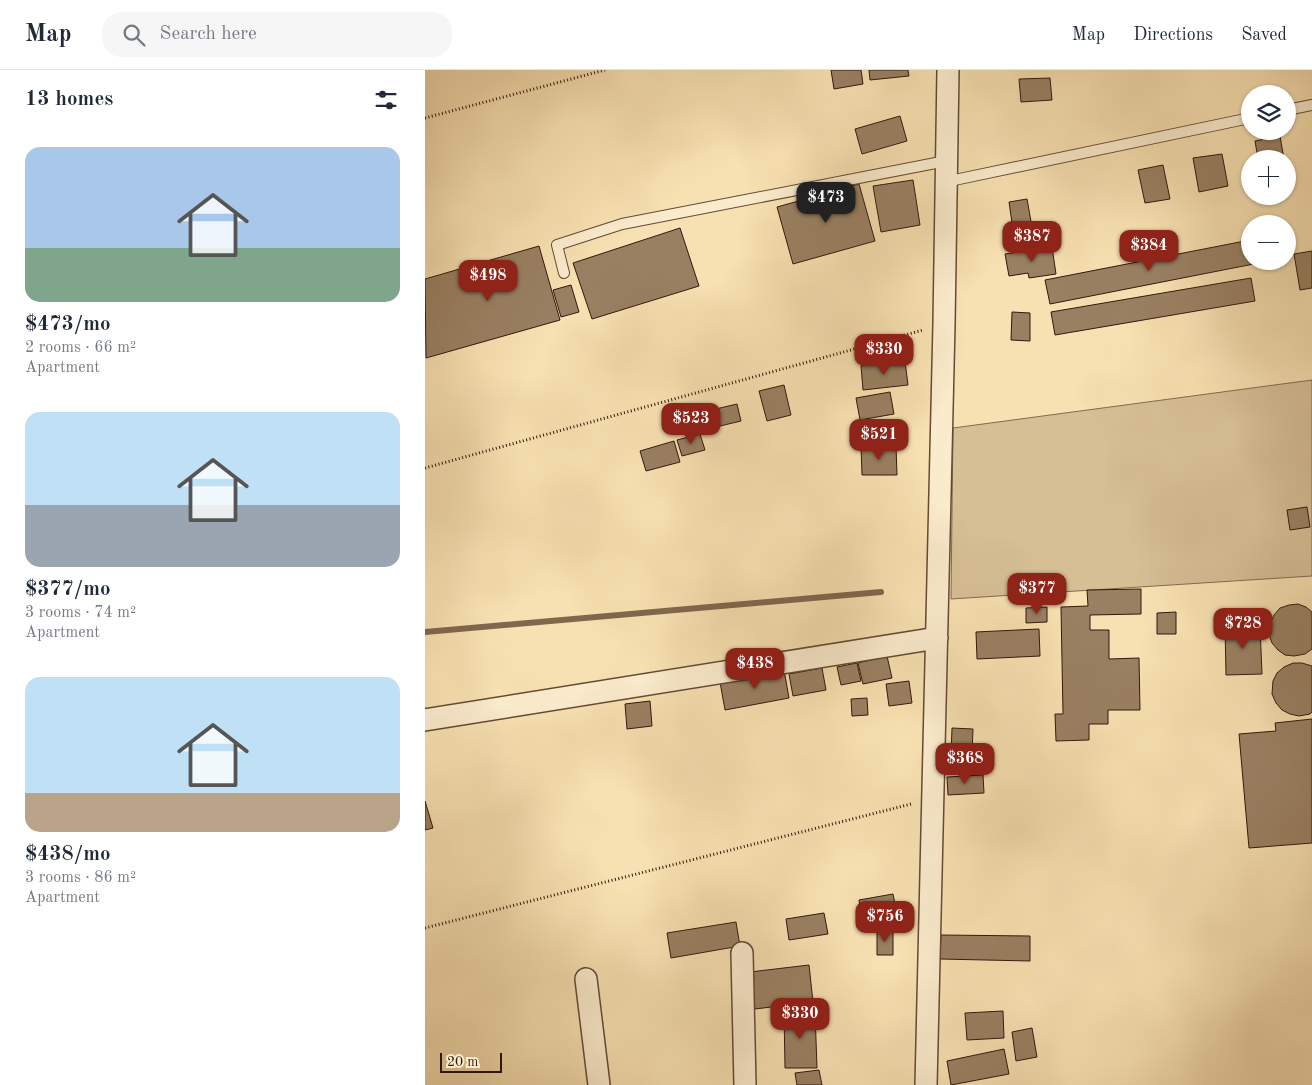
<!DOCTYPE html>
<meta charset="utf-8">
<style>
body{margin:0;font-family:"Old Standard TT",serif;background:#f6f6f7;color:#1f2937;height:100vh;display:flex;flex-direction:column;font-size:19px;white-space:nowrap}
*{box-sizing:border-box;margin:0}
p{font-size:16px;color:#747a83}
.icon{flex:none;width:28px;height:28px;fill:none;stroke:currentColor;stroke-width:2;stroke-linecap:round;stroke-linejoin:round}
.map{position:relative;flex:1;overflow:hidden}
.details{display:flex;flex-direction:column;background:#fff;width:425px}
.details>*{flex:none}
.fabs{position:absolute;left:816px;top:15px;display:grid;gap:10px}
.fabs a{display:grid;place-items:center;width:55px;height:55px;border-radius:50%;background:#fff;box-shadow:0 1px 4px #0004;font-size:25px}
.scale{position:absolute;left:15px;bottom:12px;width:62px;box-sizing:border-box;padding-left:5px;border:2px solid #33170d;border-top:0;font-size:14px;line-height:18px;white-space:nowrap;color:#33170d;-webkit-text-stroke:4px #faebcc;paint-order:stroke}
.price{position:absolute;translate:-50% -42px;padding:0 11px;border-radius:10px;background:#8f2418;color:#fff;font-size:16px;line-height:32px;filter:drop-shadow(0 1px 2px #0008)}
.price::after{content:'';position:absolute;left:50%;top:30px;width:15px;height:11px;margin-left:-8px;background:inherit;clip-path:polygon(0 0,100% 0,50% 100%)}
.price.current{background:#222;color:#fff}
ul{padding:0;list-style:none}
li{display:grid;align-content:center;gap:10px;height:265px;padding:0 25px}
li span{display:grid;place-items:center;height:155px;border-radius:15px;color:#555}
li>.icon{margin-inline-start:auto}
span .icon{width:90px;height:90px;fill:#fffc;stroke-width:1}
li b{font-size:21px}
h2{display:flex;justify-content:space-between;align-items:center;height:60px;padding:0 25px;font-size:21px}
header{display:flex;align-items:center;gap:30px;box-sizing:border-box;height:70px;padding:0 25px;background:#fff;border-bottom:1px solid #e0e1e3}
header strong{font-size:24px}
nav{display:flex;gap:28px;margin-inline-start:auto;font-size:18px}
.search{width:350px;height:45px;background:#f6f6f7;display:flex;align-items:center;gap:12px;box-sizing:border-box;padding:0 18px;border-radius:20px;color:#747a83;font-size:19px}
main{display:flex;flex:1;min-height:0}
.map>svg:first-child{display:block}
.green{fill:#d6be95;stroke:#846a51}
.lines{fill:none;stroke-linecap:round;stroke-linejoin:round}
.stream{stroke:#80674e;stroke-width:6}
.building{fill:#998062;stroke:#33170d}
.lane-casing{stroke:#644936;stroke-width:12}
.street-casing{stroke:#644936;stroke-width:24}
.path{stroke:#33170d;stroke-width:3;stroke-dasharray:1 2.5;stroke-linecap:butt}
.lane{stroke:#faebcc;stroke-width:10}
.street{stroke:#faebcc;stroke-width:21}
</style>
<header>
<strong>Map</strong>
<div class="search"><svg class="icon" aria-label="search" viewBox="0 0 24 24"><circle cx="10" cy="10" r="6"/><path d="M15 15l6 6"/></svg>Search here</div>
<nav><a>Map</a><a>Directions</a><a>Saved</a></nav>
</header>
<main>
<section class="details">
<h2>13 homes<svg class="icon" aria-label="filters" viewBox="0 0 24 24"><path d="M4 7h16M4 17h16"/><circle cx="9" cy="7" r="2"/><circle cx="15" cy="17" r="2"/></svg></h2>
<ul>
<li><span style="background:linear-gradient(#a9c7e8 65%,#7fa58c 0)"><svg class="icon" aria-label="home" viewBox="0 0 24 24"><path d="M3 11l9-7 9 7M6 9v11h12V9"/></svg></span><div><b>$473/mo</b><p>2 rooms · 66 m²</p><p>Apartment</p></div></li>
<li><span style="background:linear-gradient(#bfe0f5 60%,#9aa5b1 0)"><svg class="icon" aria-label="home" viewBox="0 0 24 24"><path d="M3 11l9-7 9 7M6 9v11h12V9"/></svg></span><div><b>$377/mo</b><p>3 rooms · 74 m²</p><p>Apartment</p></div></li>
<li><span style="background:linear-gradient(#bfe0f5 75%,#b9a48a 0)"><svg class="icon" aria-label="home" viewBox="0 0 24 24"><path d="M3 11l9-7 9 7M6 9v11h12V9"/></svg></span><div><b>$438/mo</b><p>3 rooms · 86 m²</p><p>Apartment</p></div></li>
</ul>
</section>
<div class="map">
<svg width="887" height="1015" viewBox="0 0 887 1015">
<rect width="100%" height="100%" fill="#f7e0b1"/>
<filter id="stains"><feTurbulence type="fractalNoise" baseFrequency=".004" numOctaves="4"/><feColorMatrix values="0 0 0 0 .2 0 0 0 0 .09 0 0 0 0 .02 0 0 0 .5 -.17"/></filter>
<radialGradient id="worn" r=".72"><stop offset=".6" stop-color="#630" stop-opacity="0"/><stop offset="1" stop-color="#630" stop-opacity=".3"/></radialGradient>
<path class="green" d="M887 310V506L526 529 528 358Z"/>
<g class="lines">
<path class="stream" d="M0 562 456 522"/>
</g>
<path class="building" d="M406 0H436L438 14 409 19Z
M444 0H483L484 6 445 10Z
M625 8 627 30 596 32 594 9Z
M475 46 482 71 437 84 430 59Z
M855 66 859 89H833L830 71Z
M797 84 803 116 774 122 768 88Z
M738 95 745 129 720 133 713 100Z
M488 110 495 155 456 162 448 116Z
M434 114 450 171 368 194 352 137Z
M602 129 607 157 588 160 584 132Z
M255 158 274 216 167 249 148 193Z
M825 170V191H844L625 234 620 210Z
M114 176 135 250 1 288 0 209Z
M627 177 631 204 604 208 603 203 584 206 580 184Z
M887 181V218L875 220 869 184Z
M826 208 830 231 630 265 626 242Z
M146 215 154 242 136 247 128 220Z
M587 242 605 243V271L586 270Z
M480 291 483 315 438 320 436 296Z
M359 315 366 345 342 351 334 321Z
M465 322 469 344 435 350 431 328Z
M312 334 316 351 295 356 291 339Z
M275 364 280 380 257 386 252 370Z
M249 371 255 392 221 401 215 381Z
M471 376 472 405H437L436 377Z
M882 437 885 457 865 460 862 440Z
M716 519V544L665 545V560H684V589L714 588 715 640H683V654H664V670L631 671 630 644H638L636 537 663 536 662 520Z
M873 534 881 537 887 542V579L880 584 869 586 860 585 853 580 847 573 844 565 845 553 849 545 855 538 864 535Z
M622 537V552L601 553V538Z
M751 542V564H732V543Z
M835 555 837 604 801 605 800 556Z
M614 559 615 586 552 589 551 562Z
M462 586 467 608 438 614 433 593Z
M432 593 436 611 416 615 412 597Z
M868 593H877L887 596V642L885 644 874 646 865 644 857 640 851 633 847 624 848 611 852 603 859 597Z
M397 598 401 620 368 626 364 604Z
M359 600 364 628 300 640 295 612Z
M484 611 487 633 464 636 461 614Z
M442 628 443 645 427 646 426 629Z
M225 631 227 656 202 659 200 634Z
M887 649V773L824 778 814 664 851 661 850 653Z
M527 658 548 659 547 685 526 684Z
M558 705 559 723 523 725 522 707Z
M0 731 8 758 0 760Z
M468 824 473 849 438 855 434 830Z
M399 843 403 864 364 870 361 849Z
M311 852 315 876 246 888 242 863Z
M452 860H468V885H452Z
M516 865 605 866V891L515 889Z
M384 895 388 932 330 939 325 902Z
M390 941 392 998H360L359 942Z
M578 941 579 968 542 970 540 943Z
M607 958 612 987 591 991 587 962Z
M579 979 584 1004 526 1015 522 991Z
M394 1000 397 1015H372L370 1003Z"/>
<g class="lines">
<defs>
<path id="lane" d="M862 40 887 35
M520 112 825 48
M139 203 132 175 197 154 521 91"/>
<path id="street" d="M0 650 512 568
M317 883 320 1015
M161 909 174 1015
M501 1015 519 254 523 0"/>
</defs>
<use href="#lane" class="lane-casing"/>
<use href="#street" class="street-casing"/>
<path class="path" d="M0 48 180 0
M0 398 498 260
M0 858 486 734"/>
<use href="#lane" class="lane"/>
<use href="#street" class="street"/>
</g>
<rect width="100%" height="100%" filter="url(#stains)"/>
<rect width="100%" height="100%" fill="url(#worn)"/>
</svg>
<div class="fabs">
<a><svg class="icon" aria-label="layers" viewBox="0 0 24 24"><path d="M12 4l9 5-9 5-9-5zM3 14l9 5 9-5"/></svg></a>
<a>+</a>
<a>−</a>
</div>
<div class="scale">20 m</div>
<b class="price current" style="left:401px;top:154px">$473</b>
<b class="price" style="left:607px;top:193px">$387</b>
<b class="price" style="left:724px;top:202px">$384</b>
<b class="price" style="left:63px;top:232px">$498</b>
<b class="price" style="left:459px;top:306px">$330</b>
<b class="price" style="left:266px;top:375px">$523</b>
<b class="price" style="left:454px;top:391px">$521</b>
<b class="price" style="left:612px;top:545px">$377</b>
<b class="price" style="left:818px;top:580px">$728</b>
<b class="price" style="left:330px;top:620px">$438</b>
<b class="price" style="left:540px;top:715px">$368</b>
<b class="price" style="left:460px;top:873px">$756</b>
<b class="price" style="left:375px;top:970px">$330</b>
</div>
</main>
